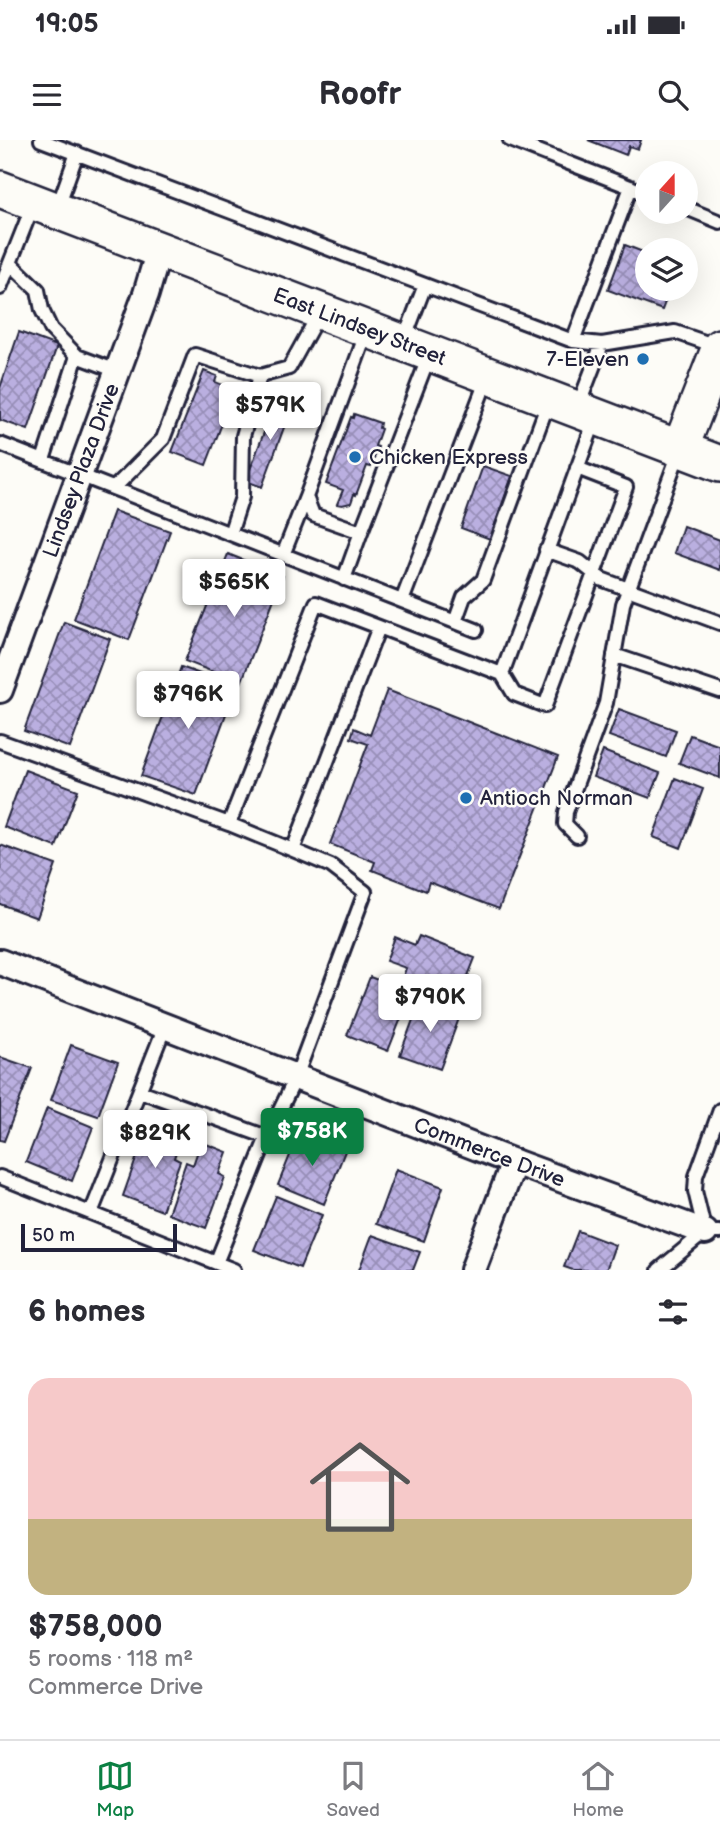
<!DOCTYPE html>
<meta charset="utf-8">
<style>
body{margin:0;font-family:"Balsamiq Sans",sans-serif;background:#f2f2f3;color:#2b2b33;height:100vh;display:flex;flex-direction:column;font-size:26px;white-space:nowrap}
*{box-sizing:border-box;margin:0}
p{font-size:23px;color:#7c7c81}
.icon{flex:none;width:38px;height:38px;fill:none;stroke:currentColor;stroke-width:2;stroke-linecap:round;stroke-linejoin:round}
.map{position:relative;height:1130px;overflow:hidden}
.panel{display:flex;flex-direction:column;background:#fff;flex:1}
.panel>*{flex:none}
.needle{width:46px;rotate:21deg}
.fabs{position:absolute;left:635px;top:21px;display:grid;gap:14px}
.fabs a{display:grid;place-items:center;width:63px;height:63px;border-radius:50%;background:#fff;box-shadow:0 7px 28px #0002;font-size:35px}
.scale{position:absolute;left:21px;bottom:18px;width:156px;box-sizing:border-box;padding-left:7px;border:4px solid #22223b;border-top:0;font-size:19px;line-height:24px;white-space:nowrap;color:#22223b;-webkit-text-stroke:5px #fdfcf7;paint-order:stroke}
.price{position:absolute;translate:-50% -60px;padding:0 16px;border-radius:7px;background:#fff;color:#222;font-size:23px;line-height:46px;filter:drop-shadow(0 2px 4px #0008)}
.price::after{content:'';position:absolute;left:50%;top:42px;width:21px;height:16px;margin-left:-10px;background:inherit;clip-path:polygon(0 0,100% 0,50% 100%)}
.price.on{background:#0b8043;color:#fff}
ul{padding:0;list-style:none}
li{display:grid;align-content:center;gap:14px;height:371px;padding:0 28px}
li span{display:grid;place-items:center;height:217px;border-radius:21px;color:#555}
li>.icon{margin-inline-start:auto}
span .icon{width:126px;height:126px;fill:#fffc;stroke-width:1}
li b{font-size:30px}
h2{display:flex;justify-content:space-between;align-items:center;height:84px;padding:0 28px;font-size:30px}
.status{display:flex;justify-content:space-between;align-items:center;height:49px;padding:0 35px;background:#fff;direction:ltr}
.status svg{height:19px;fill:currentColor}
header{display:flex;justify-content:space-between;align-items:center;height:91px;padding:0 28px;background:#fff;font-size:32px;font-weight:800}
.dock{display:flex;justify-content:space-around;align-items:center;height:98px;border-top:2px solid #e1e1e2;background:#fff;font-size:19px;color:#7c7c81}
.dock a{display:grid;justify-items:center;gap:4px}
.dock .on{color:#0b8043}
.map>svg:first-child{display:block}
.building{fill:url(#building-cross-hatch);stroke:#22223b;stroke-width:2}
.lines{fill:none;stroke-linecap:round;stroke-linejoin:round}
.lane-casing{stroke:#22223b;stroke-width:18}
.street-casing{stroke:#22223b;stroke-width:30}
.secondary-casing{stroke:#22223b;stroke-width:40}
.lane{stroke:#fdfcf7;stroke-width:12}
.street{stroke:#fdfcf7;stroke-width:24}
.secondary{stroke:#fdfcf7;stroke-width:35}
.poi-dot{fill:#1f6fb2;stroke:#fdfcf7;stroke-width:2.5}
.labels{text-anchor:middle;dominant-baseline:central;stroke-width:5;stroke-linejoin:round;paint-order:stroke}
.street-label{font-size:21px;fill:#22223b;stroke:#fdfcf7}
.poi-label{font-size:21px;fill:#22223b;stroke:#fdfcf7;text-anchor:start}
</style>
<div class="status"><b>19:05</b><svg viewBox="0 0 49 12"><path d="M0 12V9h3v3zM5 12V6h3v6zM10 12V3h3v9zM15 12V0h3v12zM26 1h20v11H26zM47 4h2v5h-2z"/></svg></div>
<header><svg class="icon" aria-label="menu" viewBox="0 0 24 24"><path d="M4 6h16M4 12h16M4 18h16"/></svg>Roofr<svg class="icon" aria-label="search" viewBox="0 0 24 24"><circle cx="10" cy="10" r="6"/><path d="M15 15l6 6"/></svg></header>
<div class="map">
<svg width="720" height="1130" viewBox="0 0 720 1130">
<defs>
<pattern id="building-cross-hatch" width="8" height="8" patternUnits="userSpaceOnUse" patternTransform="scale(1.75)"><rect width="8" height="8" fill="#baafe0"/><path d="M0 0l8 8M0 8l8-8" fill="none" stroke="#978eb7"/></pattern>
</defs>
<rect width="100%" height="100%" fill="#fdfcf7"/>
<filter id="ink" filterUnits="userSpaceOnUse"><feTurbulence type="fractalNoise" baseFrequency=".0143" numOctaves="2"/><feDisplacementMap in="SourceGraphic" scale="14" xChannelSelector="R" yChannelSelector="G"/><feConvolveMatrix kernelMatrix="1 2 1 2 8 2 1 2 1" color-interpolation-filters="sRGB"/></filter>
<g filter="url(#ink)">
<path class="building" d="M588 0H641L638 9 629 6 626 15Z
M625 105 648 114V149H670L662 170 608 150Z
M19 192 57 206 28 290 0 280V248Z
M204 231 217 236 215 242 235 250 206 325 172 312Z
M277 257 293 263 262 347 246 341Z
M354 274 380 283 379 288 381 289 375 306 378 307 371 327 367 326 356 355 354 354 351 363 342 365 337 364 343 350 326 344 351 277 353 278Z
M483 326 512 336 490 399 461 388Z
M114 371 170 391 129 500 74 479Z
M683 386 720 400V430L674 413Z
M228 414 283 436 241 543 185 521Z
M64 482 110 499 70 608 24 591Z
M181 527 236 547 196 655 141 636Z
M387 550 558 617 499 769 429 742 426 751 372 730 375 722 330 704 368 604 351 598 354 588 370 595Z
M619 569 676 590 666 617 609 596Z
M690 595 720 606V638L679 623Z
M603 611 660 633 650 658 593 637Z
M25 630 78 650 56 707 4 687Z
M675 638 703 649 681 708 653 697Z
M0 705 56 725 37 778 0 764Z
M419 796 475 818 459 859 403 837 406 828 386 821 395 797 415 805Z
M370 837 411 853 388 911 347 895Z
M421 858 461 873 440 929 400 915Z
M71 905 118 922 98 976 51 960Z
M0 917 32 928 4 1001 0 1000Z
M47 968 93 987 72 1041 26 1022Z
M156 986 182 995 174 1018 180 1021 162 1071 123 1056 141 1005 148 1008Z
M299 993 345 1011 324 1064 278 1045Z
M201 1002 227 1012 219 1034 225 1037 206 1088 168 1074 186 1022 193 1025Z
M396 1029 443 1047 424 1101 376 1084Z
M276 1056 322 1075 300 1128 254 1110Z
M578 1091 615 1105 606 1130H573L564 1127Z
M372 1095 420 1112 413 1130H359Z"/>
<g class="lines">
<defs>
<path id="lane" d="M41 0 573 201 631 47
M510 0 648 54
M686 68 720 82
M57 69 77 13
M10 123 33 65
M0 148 10 123 38 150 42 170 51 189 77 216 43 320
M367 191 306 357 313 375 361 392 429 216
M404 200 425 145
M573 201 602 204 675 192 716 206
M77 216 117 231
M577 269 602 204
M0 304 476 490
M114 348 163 299 195 215 260 236 289 228 320 172
M230 394 242 357 243 296 260 236
M546 410 580 422 601 439 720 483
M283 415 306 357
M344 439 361 392
M402 461 488 236
M455 482 464 457 483 440 548 263
M379 487 293 710 229 684 316 463 502 534 596 277
M614 515 720 551
M502 534 514 554 545 566 626 347 577 328
M0 601 229 684
M577 696 565 684 566 672 606 563 623 464 680 310
M140 951 267 997 296 937 365 752 331 726 293 710
M0 1037 234 1130
M91 1073 165 886
M705 1092 695 1051 696 1036 720 970
M216 1123 267 997
M659 1130 705 1092H720"/>
<g id="street">
<path id="s1" d="M0 550 146 154 159 110"/>
<path id="s2" d="M0 822 514 1022 705 1092"/>
<path d="M473 1130 514 1022"/>
</g>
<g id="secondary">
<path id="s3" d="M0 49 720 324"/>
<path d="M680 309 720 207"/>
</g>
</defs>
<use href="#lane" class="lane-casing"/>
<use href="#street" class="street-casing"/>
<use href="#secondary" class="secondary-casing"/>
<use href="#lane" class="lane"/>
<use href="#street" class="street"/>
<use href="#secondary" class="secondary"/>
</g>
</g>
<g class="poi-dot">
<circle cx="643" cy="219" r="7"/>
<circle cx="355" cy="317" r="7"/>
<circle cx="466" cy="658" r="7"/>
</g>
<g class="labels">
<g class="street-label">
<text stroke="none"><textPath href="#s3" startOffset="385">East Lindsey Street</textPath></text>
<text stroke="none"><textPath href="#s1" startOffset="234">Lindsey Plaza Drive</textPath></text>
<text stroke="none"><textPath href="#s2" startOffset="525">Commerce Drive</textPath></text>
</g>
<g class="poi-label">
<text x="629" y="219" text-anchor="end">7-Eleven</text>
<text x="369" y="317">Chicken Express</text>
<text x="480" y="658">Antioch Norman</text>
</g>
</g>
</svg>
<div class="fabs">
<a><svg class="needle" viewBox="-14 -14 28 28"><path d="M0-13l5 13h-10z" fill="#e53935"/><path d="M0 13l5-13h-10z" fill="#7c7c81"/></svg></a>
<a><svg class="icon" aria-label="layers" viewBox="0 0 24 24"><path d="M12 4l9 5-9 5-9-5zM3 14l9 5 9-5"/></svg></a>
</div>
<div class="scale">50 m</div>
<b class="price" style="left:270px;top:302px">$579K</b>
<b class="price" style="left:234px;top:479px">$565K</b>
<b class="price" style="left:188px;top:591px">$796K</b>
<b class="price" style="left:430px;top:894px">$790K</b>
<b class="price on" style="left:312px;top:1028px">$758K</b>
<b class="price" style="left:155px;top:1030px">$829K</b>
</div>
<section class="panel">
<h2>6 homes<svg class="icon" aria-label="filters" viewBox="0 0 24 24"><path d="M4 7h16M4 17h16"/><circle cx="9" cy="7" r="2"/><circle cx="15" cy="17" r="2"/></svg></h2>
<ul>
<li><span style="background:linear-gradient(#f6c9c9 65%,#c2b280 0)"><svg class="icon" aria-label="home" viewBox="0 0 24 24"><path d="M3 11l9-7 9 7M6 9v11h12V9"/></svg></span><div><b>$758,000</b><p>5 rooms · 118 m²</p><p>Commerce Drive</p></div></li>
</ul>
</section>
<nav class="dock">
<a class="on"><svg class="icon" aria-label="map" viewBox="0 0 24 24"><path d="M3 6l6-2 6 2 6-2v14l-6 2-6-2-6 2zM9 4v14M15 6v14"/></svg>Map</a>
<a><svg class="icon" aria-label="saved" viewBox="0 0 24 24"><path d="M7 4h10v16l-5-4-5 4z"/></svg>Saved</a>
<a><svg class="icon" aria-label="home" viewBox="0 0 24 24"><path d="M3 11l9-7 9 7M6 9v11h12V9"/></svg>Home</a>
</nav>
